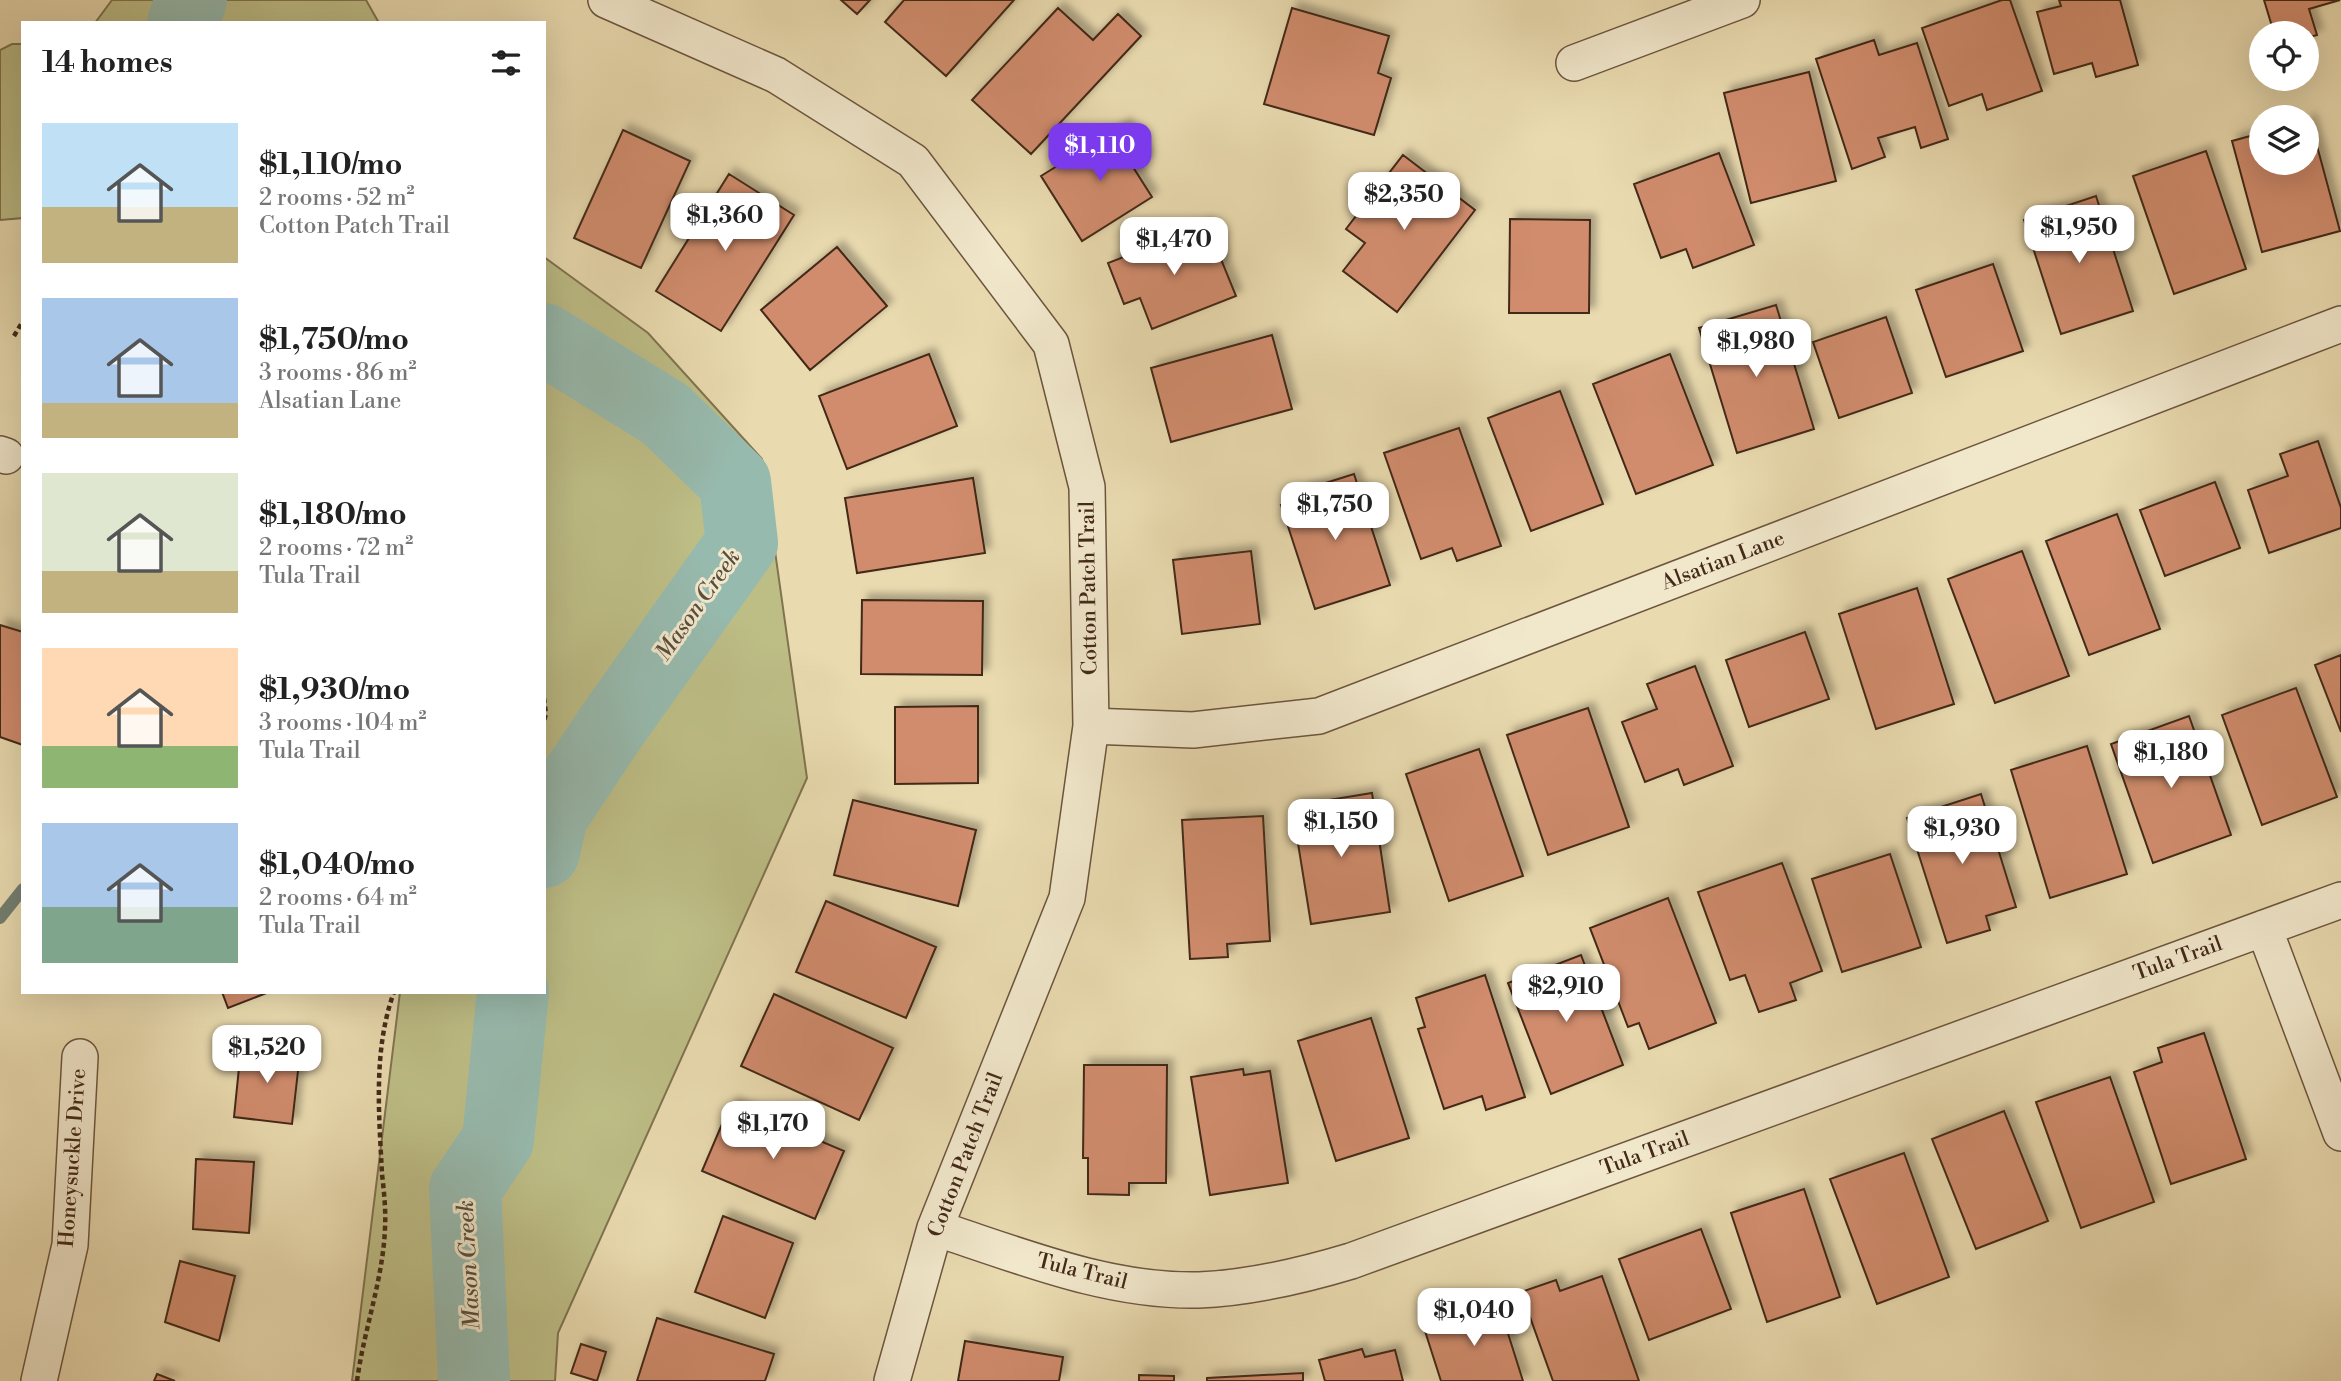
<!DOCTYPE html>
<meta charset="utf-8">
<style>
body{margin:0;font-family:"Libre Bodoni",serif;background:#f6f6f6;color:#222;height:100vh;display:flex;flex-direction:column;font-size:26px;white-space:nowrap}
*{box-sizing:border-box;margin:0}
p{font-size:23px;color:#767676}
.icon{flex:none;width:38px;height:38px;fill:none;stroke:currentColor;stroke-width:2;stroke-linecap:round;stroke-linejoin:round}
.map{position:relative;flex:1;overflow:hidden}
.side{position:absolute;left:21px;top:21px;width:525px;height:973px;display:flex;flex-direction:column;background:#fff;border-radius:0px;box-shadow:0 7px 28px #0002}
.side>*{flex:none}
.controls{position:absolute;left:2249px;top:21px;display:grid;gap:14px}
.controls a{display:grid;place-items:center;width:70px;height:70px;border-radius:50%;background:#fff;box-shadow:0 7px 28px #0002;font-size:35px}
.price{position:absolute;translate:-50% -60px;padding:0 16px;border-radius:14px;background:#fff;color:#222;font-size:23px;line-height:46px;filter:drop-shadow(0 2px 4px #0008)}
.price::after{content:'';position:absolute;left:50%;top:42px;width:21px;height:16px;margin-left:-10px;background:inherit;clip-path:polygon(0 0,100% 0,50% 100%)}
.price.selected{background:#7c3aed;color:#fff}
ul{padding:0;list-style:none}
li{display:flex;align-items:center;gap:21px;height:175px;padding:0 21px}
li span{display:grid;place-items:center;flex:none;width:196px;height:140px;border-radius:0px;color:#555}
li>.icon{margin-inline-start:auto}
span .icon{width:84px;height:84px;fill:#fffc;stroke-width:1}
li b{font-size:30px}
h2{display:flex;justify-content:space-between;align-items:center;height:84px;padding:0 21px;font-size:30px}
.map>svg:first-child{display:block}
.green{fill:#bdbd86;stroke:#807350;stroke-width:2}
.lines{fill:none;stroke-linecap:round;stroke-linejoin:round}
.stream{stroke:#758072;stroke-width:12}
.river{stroke:#97baae;stroke-width:72}
.building{fill:#d08c6d;stroke:#432919;stroke-width:2;filter:url(#shadow)}
.street-casing{stroke:#6c553e;stroke-width:38}
.path{stroke:#432919;stroke-width:4.5;stroke-dasharray:5 3.5;stroke-linecap:butt}
.street{stroke:#f1e7cb;stroke-width:35}
.labels{text-anchor:middle;dominant-baseline:central;stroke-width:6;stroke-linejoin:round;paint-order:stroke}
.street-label{font-size:21px;fill:#432919;stroke:#f1e7cb}
.water-label{font-size:23px;font-style:italic;fill:#584d3e;stroke:#f1e7cb}
</style>
<div class="map">
<svg width="2341" height="1381" viewBox="0 0 2341 1381">
<defs>
<filter id="shadow"><feDropShadow dx="6" dy="-6" stdDeviation="3.5" flood-color="#0004"/></filter>
</defs>
<rect width="100%" height="100%" fill="#e9daaf"/>
<filter id="stains"><feTurbulence type="fractalNoise" baseFrequency=".00286" numOctaves="4"/><feColorMatrix values="0 0 0 0 .2 0 0 0 0 .09 0 0 0 0 .02 0 0 0 .5 -.17"/></filter>
<radialGradient id="worn" r=".72"><stop offset=".6" stop-color="#630" stop-opacity="0"/><stop offset="1" stop-color="#630" stop-opacity=".3"/></radialGradient>
<path class="green" d="M112 0H366L379 23H95Z
M12 44H23V218L0 220V50Z
M544 257 648 333 762 459 807 778 558 1333 555 1381H352L400 992H544Z"/>
<g class="lines">
<path class="stream" d="M0 918 23 889"/>
<path class="river" d="M183 23 191 0
M544 339 665 414 735 482 742 543 611 727 552 816 544 852
M474 1381 465 1189 498 1140 513 992"/>
</g>
<path class="building" d="M841 0H870L857 14Z
M904 0H1014L946 76 885 22Z
M2002 0H2010L2042 91 1987 110 1982 94 1949 106 1922 28Z
M2059 0H2120L2138 65 2096 77 2092 63 2054 74 2037 12 2061 6Z
M2264 0H2340L2309 9 2317 35 2306 38V33H2274Z
M1058 8 1093 40 1118 14 1141 36 1031 154 972 100Z
M1292 8 1389 36 1378 73 1391 78 1374 135 1264 104Z
M1874 40 1879 55 1917 43 1948 139 1921 148 1915 127 1878 138 1885 157 1852 169 1816 59Z
M1809 72 1836 181 1751 203 1724 93Z
M2310 120 2340 231 2262 252 2232 141 2261 133V163H2306V121Z
M1125 124 1147 159 1133 167 1152 197 1082 241 1041 176Z
M623 130 690 161 641 268 574 238Z
M2206 151 2246 269 2174 294 2133 176Z
M1719 153 1754 245 1693 268 1686 249 1661 258 1634 184Z
M1403 155 1475 210 1397 312 1343 271 1365 243 1346 229Z
M729 174 794 215 721 331 656 291Z
M2096 196 2133 311 2061 334 2024 220Z
M1510 219 1590 220 1589 313H1509Z
M1207 225 1236 296 1152 329 1140 298 1124 304 1108 263Z
M837 247 887 306 810 370 761 310Z
M1993 264 2023 351 1946 377 1916 290Z
M1776 305 1814 429 1737 453 1699 328Z
M1886 317 1912 393 1839 418 1813 342Z
M1272 335 1292 409 1171 442 1151 368Z
M929 354 957 426 847 469 819 396Z
M1670 354 1713 465 1636 494 1593 384Z
M1560 391 1603 504 1531 531 1488 418Z
M1459 428 1501 546 1457 561 1452 548 1421 559 1384 453Z
M2318 441 2341 508V528L2269 553 2248 490 2288 476 2280 454Z
M1354 474 1390 585 1315 609 1281 505 1302 499 1300 491Z
M973 478 985 553 857 573 845 498Z
M2215 482 2240 548 2165 576 2140 510Z
M2117 514 2160 629 2089 655 2046 541Z
M1251 551 1260 624 1182 634 1173 560Z
M2022 551 2069 676 1995 703 1948 579Z
M1917 588 1954 704 1876 729 1839 614Z
M862 600 983 601 982 675 861 674Z
M0 625 23 632V745L0 737Z
M1805 632 1829 699 1749 727 1726 660Z
M2341 655V732L2315 665Z
M1695 666 1733 766 1684 785 1678 769 1645 782 1622 722 1657 709 1647 684Z
M2296 688 2337 797 2262 825 2222 715Z
M978 706V783L895 784V707Z
M1588 708 1629 827 1548 855 1507 735Z
M2189 716 2231 835 2153 863 2111 744Z
M2087 746 2127 874 2050 898 2011 770Z
M1479 749 1523 876 1449 901 1406 774Z
M1372 793 1390 912 1311 924 1292 806Z
M1981 794 2016 907 1986 916 1990 930 1947 943 1907 818Z
M853 800 976 830 958 906 834 875Z
M1263 816 1270 941 1227 944 1228 957 1190 959 1182 820Z
M1890 854 1921 947 1842 972 1812 879Z
M1782 863 1822 971 1790 983 1796 1000 1759 1012 1745 975 1730 980 1698 892Z
M1668 898 1716 1023 1649 1049 1639 1023 1628 1027 1590 928Z
M826 901 936 947 906 1018 796 972Z
M1581 955 1623 1065 1551 1094 1508 983Z
M1485 975 1525 1097 1486 1110 1482 1096 1444 1109 1418 1029 1425 1027 1416 998Z
M222 992H269L228 1008Z
M774 994 893 1048 859 1120 741 1066Z
M1371 1018 1409 1138 1336 1161 1298 1041Z
M2204 1033 2246 1159 2171 1184 2134 1072 2162 1062 2158 1048Z
M241 1048 300 1053 292 1124 234 1117Z
M1084 1065H1167L1166 1183H1129V1195L1088 1194V1158H1083Z
M1243 1069 1244 1075 1270 1071 1288 1183 1210 1195 1191 1077Z
M2110 1077 2154 1202 2081 1228 2036 1102Z
M731 1103 844 1151 815 1219 702 1171Z
M2004 1111 2048 1221 1976 1249 1932 1139Z
M1904 1153 1949 1277 1877 1304 1830 1179Z
M196 1159 254 1162 249 1233 193 1229Z
M1804 1189 1840 1297 1767 1322 1731 1213Z
M723 1216 793 1243 765 1318 695 1292Z
M1701 1229 1731 1309 1649 1340 1619 1259Z
M180 1261 235 1276 219 1341 165 1322Z
M1602 1276 1639 1381H1553L1521 1292 1556 1280 1560 1291Z
M1499 1305 1523 1381H1441L1424 1328Z
M657 1318 774 1354 765 1381H637Z
M965 1341 1063 1357 1059 1381H958Z
M581 1344 606 1352 597 1381 571 1373Z
M1362 1349 1365 1357 1395 1350 1403 1381H1325L1319 1360Z
M1303 1373V1381H1207V1378Z
M157 1374 175 1381H154Z
M1139 1375 1174 1376V1381H1139Z"/>
<g class="lines">
<defs>
<path id="street" d="M606 0 776 75 913 161 1051 344 1087 487 1091 726 1067 898 935 1228 892 1381
M1574 63 1742 0
M0 454 6 456
M1091 726 1193 730 1319 716 2341 324
M2264 928 2341 1133
M935 1228C1021 1256 1108 1292 1199 1290 1251 1288 1301 1276 1351 1261L2341 900
M39 1381 70 1245 80 1057"/>
</defs>
<use href="#street" class="street-casing"/>
<path class="path" d="M14 336 23 321
M544 698 546 714 544 721
M357 1381C364 1329 383 1280 385 1228 386 1210 384 1192 382 1174 379 1114 373 1050 394 992"/>
<use href="#street" class="street"/>
</g>
<g class="labels">
<g class="street-label">
<text transform="translate(1723 561) rotate(-21)">Alsatian Lane</text>
<text transform="translate(1089 588) rotate(-91)">Cotton Patch Trail</text>
<text transform="translate(2178 959) rotate(-20)">Tula Trail</text>
<text transform="translate(1645 1154) rotate(-20)">Tula Trail</text>
<text transform="translate(966 1155) rotate(-69)">Cotton Patch Trail</text>
<text transform="translate(73 1158) rotate(-86)">Honeysuckle Drive</text>
<text transform="translate(1082 1272) rotate(14)">Tula Trail</text>
</g>
<g class="water-label">
<text transform="translate(698 605) rotate(-55)">Mason Creek</text>
<text transform="translate(469 1265) rotate(-93)">Mason Creek</text>
</g>
</g>
<rect width="100%" height="100%" filter="url(#stains)"/>
<rect width="100%" height="100%" fill="url(#worn)"/>
</svg>
<div class="controls">
<a><svg class="icon" aria-label="locate" viewBox="0 0 24 24"><circle cx="12" cy="12" r="6"/><path d="M12 2v4M12 18v4M2 12h4M18 12h4"/></svg></a>
<a><svg class="icon" aria-label="layers" viewBox="0 0 24 24"><path d="M12 4l9 5-9 5-9-5zM3 14l9 5 9-5"/></svg></a>
</div>
<b class="price selected" style="left:1100px;top:183px">$1,110</b>
<b class="price" style="left:1404px;top:232px">$2,350</b>
<b class="price" style="left:725px;top:253px">$1,360</b>
<b class="price" style="left:2079px;top:265px">$1,950</b>
<b class="price" style="left:1174px;top:277px">$1,470</b>
<b class="price" style="left:1756px;top:379px">$1,980</b>
<b class="price" style="left:1335px;top:542px">$1,750</b>
<b class="price" style="left:2171px;top:790px">$1,180</b>
<b class="price" style="left:1341px;top:859px">$1,150</b>
<b class="price" style="left:1962px;top:866px">$1,930</b>
<b class="price" style="left:1566px;top:1024px">$2,910</b>
<b class="price" style="left:267px;top:1085px">$1,520</b>
<b class="price" style="left:773px;top:1161px">$1,170</b>
<b class="price" style="left:1474px;top:1348px">$1,040</b>
<section class="side">
<h2>14 homes<svg class="icon" aria-label="filters" viewBox="0 0 24 24"><path d="M4 7h16M4 17h16"/><circle cx="9" cy="7" r="2"/><circle cx="15" cy="17" r="2"/></svg></h2>
<ul>
<li><span style="background:linear-gradient(#bfe0f5 60%,#c2b280 0)"><svg class="icon" aria-label="home" viewBox="0 0 24 24"><path d="M3 11l9-7 9 7M6 9v11h12V9"/></svg></span><div><b>$1,110/mo</b><p>2 rooms · 52 m²</p><p>Cotton Patch Trail</p></div></li>
<li><span style="background:linear-gradient(#a9c7e8 75%,#c2b280 0)"><svg class="icon" aria-label="home" viewBox="0 0 24 24"><path d="M3 11l9-7 9 7M6 9v11h12V9"/></svg></span><div><b>$1,750/mo</b><p>3 rooms · 86 m²</p><p>Alsatian Lane</p></div></li>
<li><span style="background:linear-gradient(#dfe7d0 70%,#c2b280 0)"><svg class="icon" aria-label="home" viewBox="0 0 24 24"><path d="M3 11l9-7 9 7M6 9v11h12V9"/></svg></span><div><b>$1,180/mo</b><p>2 rooms · 72 m²</p><p>Tula Trail</p></div></li>
<li><span style="background:linear-gradient(#ffd9b3 70%,#8fb573 0)"><svg class="icon" aria-label="home" viewBox="0 0 24 24"><path d="M3 11l9-7 9 7M6 9v11h12V9"/></svg></span><div><b>$1,930/mo</b><p>3 rooms · 104 m²</p><p>Tula Trail</p></div></li>
<li><span style="background:linear-gradient(#a9c7e8 60%,#7fa58c 0)"><svg class="icon" aria-label="home" viewBox="0 0 24 24"><path d="M3 11l9-7 9 7M6 9v11h12V9"/></svg></span><div><b>$1,040/mo</b><p>2 rooms · 64 m²</p><p>Tula Trail</p></div></li>
</ul>
</section>
</div>
